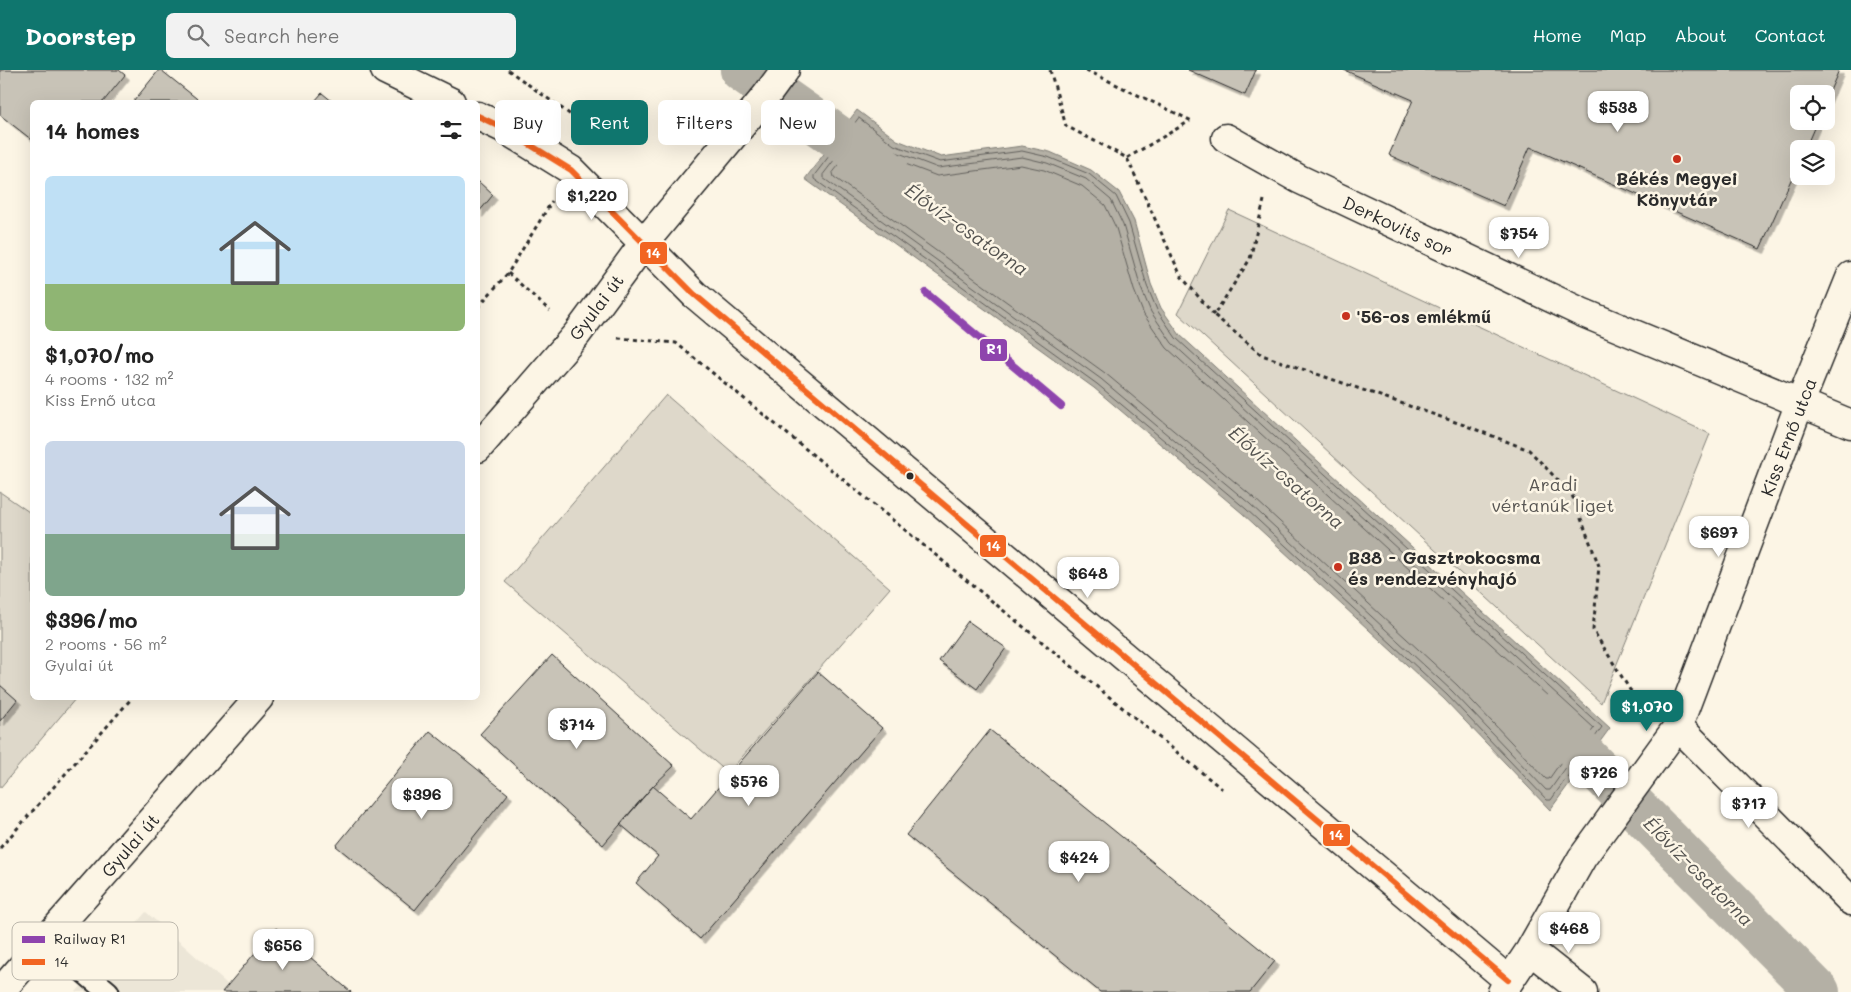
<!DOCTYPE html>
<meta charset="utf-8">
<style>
body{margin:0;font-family:Mali,sans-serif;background:#f2f2f2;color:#222;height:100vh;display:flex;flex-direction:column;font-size:19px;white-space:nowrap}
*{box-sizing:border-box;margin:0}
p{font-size:16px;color:#767676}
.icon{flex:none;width:28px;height:28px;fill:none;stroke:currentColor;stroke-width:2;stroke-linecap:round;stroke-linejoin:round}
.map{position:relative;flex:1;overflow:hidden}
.details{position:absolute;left:30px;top:30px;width:450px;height:600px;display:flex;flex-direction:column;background:#fff;border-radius:8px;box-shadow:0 5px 20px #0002}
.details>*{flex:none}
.hud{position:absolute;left:495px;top:30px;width:475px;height:45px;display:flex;gap:10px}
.controls{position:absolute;left:1790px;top:15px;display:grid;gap:10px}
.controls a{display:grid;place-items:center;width:45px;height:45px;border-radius:8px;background:#fff;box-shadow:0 5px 20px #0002;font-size:25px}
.price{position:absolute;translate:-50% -42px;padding:0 11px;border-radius:10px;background:#fff;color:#222;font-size:16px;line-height:32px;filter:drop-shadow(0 1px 2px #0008)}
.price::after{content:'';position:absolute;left:50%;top:30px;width:15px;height:11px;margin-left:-8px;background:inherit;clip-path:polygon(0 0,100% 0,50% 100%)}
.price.on{background:#0f766e;color:#fff}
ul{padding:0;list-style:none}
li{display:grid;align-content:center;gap:10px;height:265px;padding:0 15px}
li span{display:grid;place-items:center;height:155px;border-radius:8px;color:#555}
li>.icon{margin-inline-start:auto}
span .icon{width:90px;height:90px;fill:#fffc;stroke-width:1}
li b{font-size:21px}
h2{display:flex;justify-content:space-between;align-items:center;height:60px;padding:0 15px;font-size:21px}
.tag{padding:0 18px;border-radius:8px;background:#fff;box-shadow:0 5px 20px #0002;font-size:18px;line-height:45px}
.tag.on{background:#0f766e;color:#fff}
header{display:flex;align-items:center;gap:30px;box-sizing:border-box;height:70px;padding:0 25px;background:#0f766e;color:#fff}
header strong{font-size:24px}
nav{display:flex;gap:28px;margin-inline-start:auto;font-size:18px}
.search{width:350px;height:45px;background:#f2f2f2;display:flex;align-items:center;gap:12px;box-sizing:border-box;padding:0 18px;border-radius:8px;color:#767676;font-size:19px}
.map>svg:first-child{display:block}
.built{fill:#ece6d7}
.green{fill:#ded8ca;stroke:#84827a}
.water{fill:#b4b0a5;stroke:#7d7b74}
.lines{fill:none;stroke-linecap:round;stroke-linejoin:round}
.shore{stroke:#62605c;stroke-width:1}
.canal{stroke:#b4b0a5;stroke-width:44}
.building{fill:#c8c3b7;stroke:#2b2b2b;filter:url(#shadow)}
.service-casing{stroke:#2b2b2b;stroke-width:25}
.minor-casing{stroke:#2b2b2b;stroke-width:31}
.primary-casing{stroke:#2b2b2b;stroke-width:31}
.path{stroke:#2b2b2b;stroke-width:3;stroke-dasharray:4 4;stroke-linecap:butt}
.service{stroke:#fcf5e5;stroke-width:21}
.minor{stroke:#fcf5e5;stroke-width:28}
.primary{stroke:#fcf5e5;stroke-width:28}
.bus-1-casing{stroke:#fcf5e5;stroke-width:10}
.bus-1{stroke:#f26522;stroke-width:6}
.rail-1-casing{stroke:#fcf5e5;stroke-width:11}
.rail-1{stroke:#8e44ad;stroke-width:8}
.poi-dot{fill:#c8321e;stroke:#fcf5e5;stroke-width:2}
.bus-dot{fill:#2b2b2b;stroke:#fcf5e5;stroke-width:2}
.labels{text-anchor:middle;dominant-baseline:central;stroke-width:5;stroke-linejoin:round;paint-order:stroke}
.poi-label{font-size:18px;font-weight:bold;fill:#2b2b2b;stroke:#fcf5e5;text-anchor:start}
.street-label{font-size:18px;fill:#2b2b2b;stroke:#fcf5e5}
.park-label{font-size:18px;fill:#585653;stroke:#fcf5e5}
.water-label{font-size:19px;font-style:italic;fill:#545350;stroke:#fcf5e5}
.key{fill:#fcf5e5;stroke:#bdb8ad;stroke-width:1}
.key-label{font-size:14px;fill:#2b2b2b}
.line-badge{stroke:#fcf5e5;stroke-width:2}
.badge-label{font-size:14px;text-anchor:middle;font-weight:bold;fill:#fff}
</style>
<header>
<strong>Doorstep</strong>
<div class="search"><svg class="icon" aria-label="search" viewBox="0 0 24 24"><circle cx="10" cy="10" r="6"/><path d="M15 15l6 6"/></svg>Search here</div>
<nav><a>Home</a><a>Map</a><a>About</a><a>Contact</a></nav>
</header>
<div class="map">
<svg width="1851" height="922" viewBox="0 0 1851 922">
<defs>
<filter id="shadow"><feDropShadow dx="4.5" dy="4.5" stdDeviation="0" flood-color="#0004"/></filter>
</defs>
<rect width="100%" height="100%" fill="#fcf5e5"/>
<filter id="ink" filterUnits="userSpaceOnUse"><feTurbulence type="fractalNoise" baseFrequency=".02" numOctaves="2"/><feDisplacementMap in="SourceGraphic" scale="10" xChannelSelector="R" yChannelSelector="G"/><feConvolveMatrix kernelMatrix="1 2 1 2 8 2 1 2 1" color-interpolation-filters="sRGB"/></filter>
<g filter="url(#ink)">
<path class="built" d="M146 842 236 922H76Z"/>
<path class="green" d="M1229 140 1710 364 1601 633 1178 243Z
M666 325 890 518 728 703 505 512Z
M0 422 32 444V628H76L0 718Z"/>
<path class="water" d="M857 40 897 70 941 87 1022 76 1050 82 1091 100 1119 122 1134 151 1151 214 1161 238 1180 265 1610 658 1550 740 1444 629 1242 443 1094 318 805 109Z"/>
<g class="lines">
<path class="shore" d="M859 48 894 75 940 92 1022 81 1048 87 1089 104 1116 126 1129 153 1147 216 1157 240 1176 268 1602 657 1551 730H1547L1447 625 1246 439 1097 314 814 109V106Z
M860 57 891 80 938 98 1022 87 1047 93 1086 109 1111 130 1123 155 1141 218 1151 242 1172 273 1594 658 1550 720H1546L1452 621 1250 434 1101 309 823 108V105Z
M861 67 887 87 937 106 1021 95 1044 100 1082 116 1105 135 1116 158 1134 220 1144 245 1167 278 1584 659 1549 709H1546L1457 615 1254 428 1105 303 834 107 833 103Z"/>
<path class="canal" d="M742 0 886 101
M1546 647 1818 922"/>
</g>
<path class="building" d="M0 0H119L125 5 103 32H32V70L0 45Z
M159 0H161L201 32H133Z
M1188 0H1256L1245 25Z
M1344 0H1839L1826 30V24H1799V51H1817L1805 79H1799V92L1760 179 1530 77 1504 136 1389 85 1413 30Z
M322 23 333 32H314Z
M478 111 493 125 478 143Z
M968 551 1006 578 977 619 939 591Z
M552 585 674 696 653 716 603 775 480 664Z
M818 602 882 658 700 869 636 813 658 786 620 754 653 716 691 749Z
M0 615 17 630 0 651Z
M990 660 1275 891 1250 922H1100L906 765Z
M430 661 508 724 415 840 336 776Z
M276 858 351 922H222Z"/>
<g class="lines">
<defs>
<path id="service" d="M46 870 108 922"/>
<path id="minor" d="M385 0 451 32
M478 46 503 58 571 100 694 224 1508 910
M1226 68 1299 109 1581 242 1851 354
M1678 656 1851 831
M1530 880 1583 922
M1502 922 1530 880 1582 788 1678 656 1799 335 1851 206"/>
<path id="primary" d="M478 378 577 264 644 173 766 26 785 0
M0 922 259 628"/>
</defs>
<use href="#service" class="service-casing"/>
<use href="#minor" class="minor-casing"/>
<use href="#primary" class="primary-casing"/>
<path class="path" d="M508 0 599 65 593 73
M1050 0 1066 56 1127 88 1181 206 1214 245
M1086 0 1194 52
M1127 88 1190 51
M1264 130 1250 189 1214 245 1262 285 1464 355 1529 380 1572 425 1599 496 1593 560 1630 620 1648 634
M508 203 550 241
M478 237 508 203 552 131
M618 268 676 273 1222 719
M0 778 132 628"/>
<use href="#service" class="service"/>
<use href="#minor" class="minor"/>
<use href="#primary" class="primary"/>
<defs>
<path id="bus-1" d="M478 46 503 58 571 100 694 224 1508 910"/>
</defs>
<use href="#bus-1" class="bus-1-casing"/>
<use href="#bus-1" class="bus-1"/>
<defs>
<path id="rail-1" d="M926 223 1061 336"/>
</defs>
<use href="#rail-1" class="rail-1-casing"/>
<use href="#rail-1" class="rail-1"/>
</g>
</g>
<g class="poi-dot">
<circle cx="1677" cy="89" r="5"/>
<circle cx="1346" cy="246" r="5"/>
<circle cx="1338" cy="497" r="5"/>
</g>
<circle class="bus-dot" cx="910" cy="406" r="4.5"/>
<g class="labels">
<g class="poi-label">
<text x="1677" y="108" text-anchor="middle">Békés Megyei<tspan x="1677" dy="21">Könyvtár</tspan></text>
<text x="1356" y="246">'56-os emlékmű</text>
<text x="1348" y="487">B38 - Gasztrokocsma<tspan x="1348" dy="21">és rendezvényhajó</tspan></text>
</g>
<g class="street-label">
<text transform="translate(1398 156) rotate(25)">Derkovits sor</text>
<text transform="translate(596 237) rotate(-53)">Gyulai út</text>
<text transform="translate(1788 367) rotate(-69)">Kiss Ernő utca</text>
<text transform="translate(130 775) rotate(-49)">Gyulai út</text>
</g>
<g class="park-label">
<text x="1553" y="414">Aradi<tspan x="1553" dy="21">vértanúk liget</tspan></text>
</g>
<g class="water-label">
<text transform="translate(967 159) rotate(35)">Élővíz-csatorna</text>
<text transform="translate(1287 407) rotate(41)">Élővíz-csatorna</text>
<text transform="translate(1699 801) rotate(45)">Élővíz-csatorna</text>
</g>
</g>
<rect x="12" y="852" width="166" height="58" rx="8" class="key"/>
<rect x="22" y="866" width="23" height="7" fill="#8e44ad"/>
<rect x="22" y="889" width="23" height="6" fill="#f26522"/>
<g class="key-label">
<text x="54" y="874">Railway R1</text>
<text x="54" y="897">14</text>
</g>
<g class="line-badge">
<rect x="639" y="171" width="29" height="24" rx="5" fill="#f26522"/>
<rect x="979" y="268" width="29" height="24" rx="5" fill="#8e44ad"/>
<rect x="979" y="464" width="28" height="24" rx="5" fill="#f26522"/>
<rect x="1322" y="753" width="29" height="24" rx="5" fill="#f26522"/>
</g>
<g class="badge-label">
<text x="653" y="188">14</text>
<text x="994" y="284">R1</text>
<text x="993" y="481">14</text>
<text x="1336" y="770">14</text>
</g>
</svg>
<div class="controls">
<a><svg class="icon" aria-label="locate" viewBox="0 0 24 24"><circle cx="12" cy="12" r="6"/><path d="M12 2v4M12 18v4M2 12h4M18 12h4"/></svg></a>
<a><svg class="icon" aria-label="layers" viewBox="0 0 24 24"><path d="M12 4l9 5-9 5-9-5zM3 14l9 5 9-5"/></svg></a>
</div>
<b class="price" style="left:1618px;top:63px">$538</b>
<b class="price" style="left:592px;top:151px">$1,220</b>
<b class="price" style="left:1519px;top:189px">$754</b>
<b class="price" style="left:1719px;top:488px">$697</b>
<b class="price" style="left:1088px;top:529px">$648</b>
<b class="price on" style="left:1647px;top:662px">$1,070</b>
<b class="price" style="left:577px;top:680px">$714</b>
<b class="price" style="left:1599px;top:728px">$726</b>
<b class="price" style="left:749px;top:737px">$576</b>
<b class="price" style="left:422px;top:750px">$396</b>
<b class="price" style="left:1749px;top:759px">$717</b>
<b class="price" style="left:1079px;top:813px">$424</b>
<b class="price" style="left:1569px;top:884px">$468</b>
<b class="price" style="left:283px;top:901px">$656</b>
<div class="hud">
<a class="tag">Buy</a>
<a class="tag on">Rent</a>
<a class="tag">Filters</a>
<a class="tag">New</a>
</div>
<section class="details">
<h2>14 homes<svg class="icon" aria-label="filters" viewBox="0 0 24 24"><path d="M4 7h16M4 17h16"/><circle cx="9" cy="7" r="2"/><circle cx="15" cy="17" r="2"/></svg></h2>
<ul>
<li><span style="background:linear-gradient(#bfe0f5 70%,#8fb573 0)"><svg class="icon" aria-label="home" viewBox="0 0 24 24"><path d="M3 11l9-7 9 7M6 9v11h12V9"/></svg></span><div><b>$1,070/mo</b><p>4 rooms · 132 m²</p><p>Kiss Ernő utca</p></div></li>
<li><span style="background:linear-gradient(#c9d6e8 60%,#7fa58c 0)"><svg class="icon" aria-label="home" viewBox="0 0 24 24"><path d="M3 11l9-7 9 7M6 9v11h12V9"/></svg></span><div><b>$396/mo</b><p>2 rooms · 56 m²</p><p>Gyulai út</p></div></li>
</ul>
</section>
</div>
